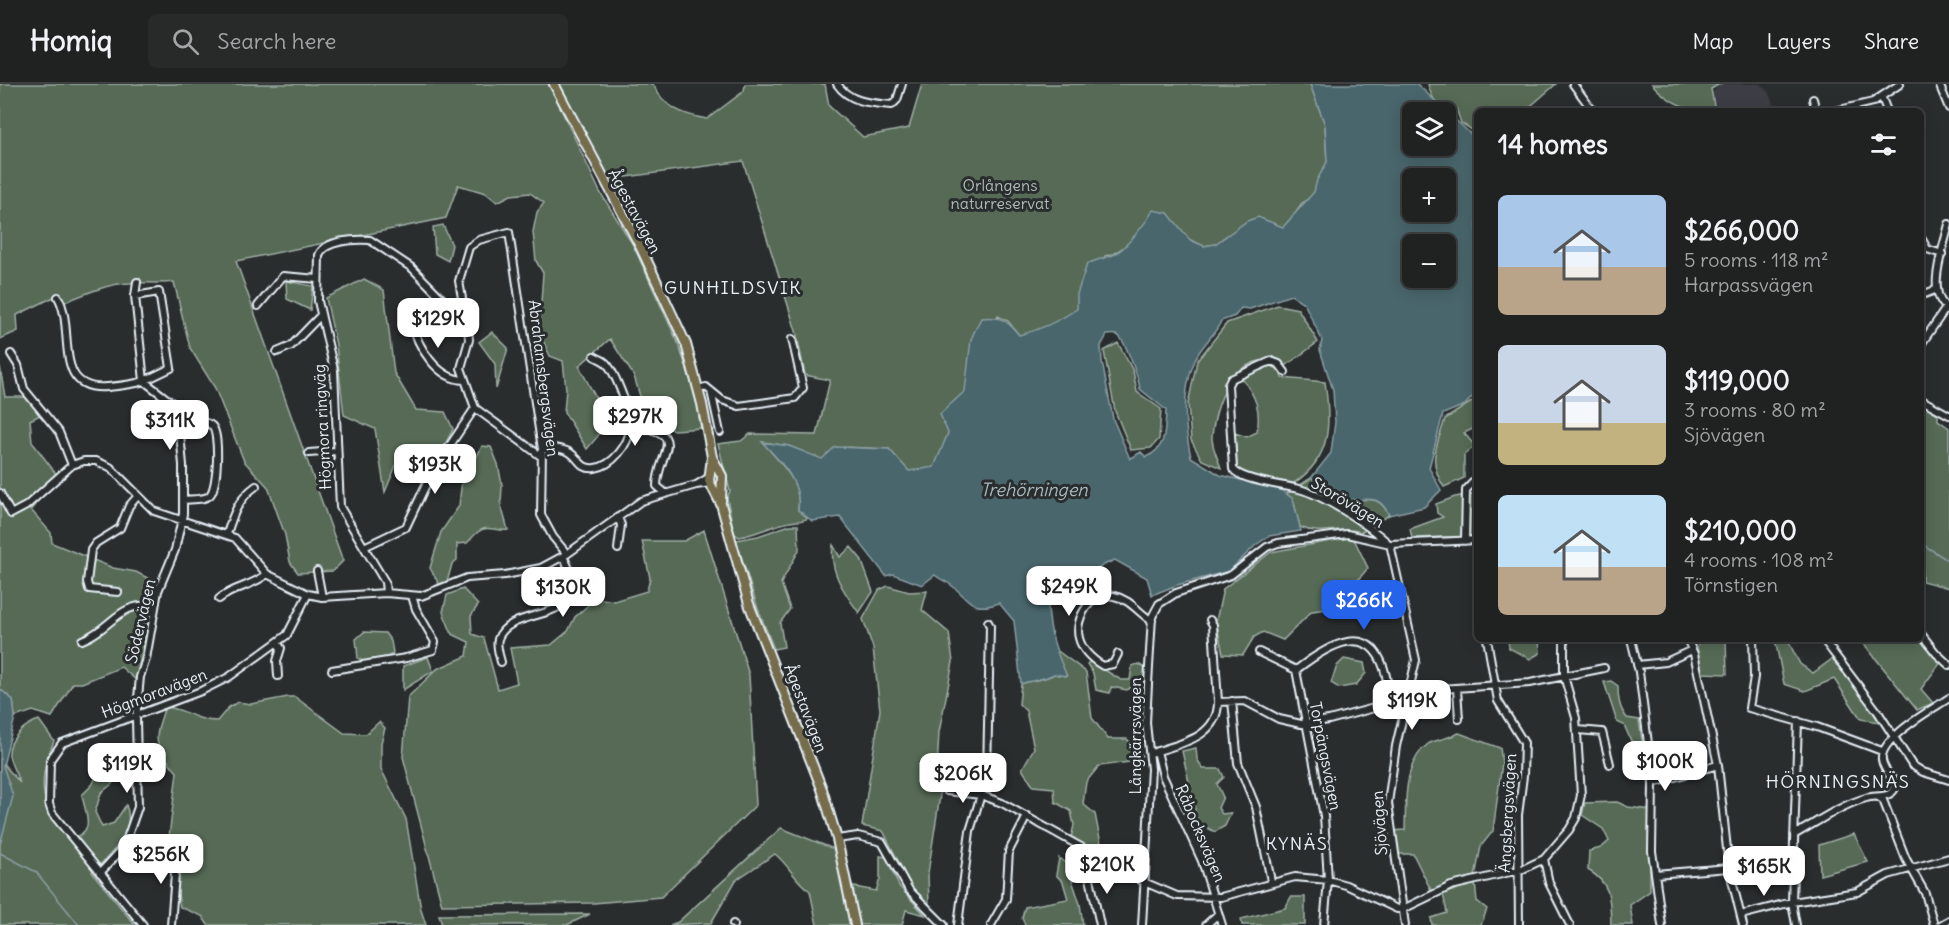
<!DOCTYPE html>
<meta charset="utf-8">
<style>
body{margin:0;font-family:Delius,sans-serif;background:#282a2a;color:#f1f3f6;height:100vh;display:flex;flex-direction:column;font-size:22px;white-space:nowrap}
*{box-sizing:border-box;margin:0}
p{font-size:20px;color:#a2a4a5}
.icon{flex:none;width:33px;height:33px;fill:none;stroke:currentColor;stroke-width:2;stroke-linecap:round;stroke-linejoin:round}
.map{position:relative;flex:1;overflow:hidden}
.sheet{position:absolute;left:1474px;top:24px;width:450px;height:534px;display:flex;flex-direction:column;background:#202222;border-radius:9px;box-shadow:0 3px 15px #0003,0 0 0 2px #3d3f40}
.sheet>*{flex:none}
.controls{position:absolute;left:1402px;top:18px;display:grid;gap:12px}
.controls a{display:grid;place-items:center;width:54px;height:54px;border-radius:9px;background:#202222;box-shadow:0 3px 15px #0003,0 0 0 2px #3d3f40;font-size:30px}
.price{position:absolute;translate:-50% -51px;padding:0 14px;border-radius:12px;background:#fff;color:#222;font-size:20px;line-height:39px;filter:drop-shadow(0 2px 3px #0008)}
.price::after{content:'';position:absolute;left:50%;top:36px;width:18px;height:14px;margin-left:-9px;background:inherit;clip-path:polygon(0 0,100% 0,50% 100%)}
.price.on{background:#2563eb;color:#fff}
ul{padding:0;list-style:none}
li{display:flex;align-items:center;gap:18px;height:150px;padding:0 24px}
li span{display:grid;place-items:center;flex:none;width:168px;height:120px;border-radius:9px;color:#555}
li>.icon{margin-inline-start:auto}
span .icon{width:72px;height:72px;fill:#fffc;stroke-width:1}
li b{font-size:26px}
h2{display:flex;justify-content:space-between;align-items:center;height:72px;padding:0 24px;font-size:26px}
header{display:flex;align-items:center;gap:36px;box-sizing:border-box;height:84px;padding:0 30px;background:#202222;border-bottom:2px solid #3d3f40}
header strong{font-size:28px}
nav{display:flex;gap:33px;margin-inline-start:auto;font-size:21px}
.search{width:420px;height:54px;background:#282a2a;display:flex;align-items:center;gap:15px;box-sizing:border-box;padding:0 21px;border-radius:9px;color:#a2a4a5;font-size:22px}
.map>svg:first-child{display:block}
.built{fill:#3d3e44}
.green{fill:#566a54;stroke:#9faea6;stroke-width:1.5}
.water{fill:#49666c;stroke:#899ea4;stroke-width:1.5;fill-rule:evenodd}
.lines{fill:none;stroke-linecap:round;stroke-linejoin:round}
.stream{stroke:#899ea4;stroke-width:1.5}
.minor-casing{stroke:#e8f1f8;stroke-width:10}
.major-casing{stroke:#e8f1f8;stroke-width:12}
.minor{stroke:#2a2d2e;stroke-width:6}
.major{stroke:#746c4b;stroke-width:8}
.labels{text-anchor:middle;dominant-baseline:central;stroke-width:6;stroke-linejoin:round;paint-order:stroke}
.park-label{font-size:16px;fill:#aebbb6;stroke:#2a2d2e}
.street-label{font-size:16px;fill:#e8f1f8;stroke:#2a2d2e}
.neighbourhood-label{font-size:18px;letter-spacing:1.5px;fill:#e8f1f8;stroke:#2a2d2e}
.water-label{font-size:18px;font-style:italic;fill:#a8b9c0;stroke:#2a2d2e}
</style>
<header>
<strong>Homiq</strong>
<div class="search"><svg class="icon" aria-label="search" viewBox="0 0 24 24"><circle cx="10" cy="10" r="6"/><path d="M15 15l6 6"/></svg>Search here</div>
<nav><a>Map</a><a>Layers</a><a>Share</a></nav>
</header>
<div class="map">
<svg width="1949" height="841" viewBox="0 0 1949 841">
<rect width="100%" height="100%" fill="#2a2d2e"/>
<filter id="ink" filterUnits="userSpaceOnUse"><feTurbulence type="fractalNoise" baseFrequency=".0167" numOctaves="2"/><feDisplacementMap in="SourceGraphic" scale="12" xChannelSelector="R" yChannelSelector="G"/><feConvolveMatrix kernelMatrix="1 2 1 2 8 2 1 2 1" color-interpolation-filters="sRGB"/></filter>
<g filter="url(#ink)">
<path class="built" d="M1721 0H1760L1766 4 1774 21 1751 27H1714L1709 12Z"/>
<path class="green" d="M0 0H549L600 108 633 161 678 259 697 315 701 344 674 346 648 339 634 292 610 255 579 282 605 331 598 352 587 365 564 328 566 305 563 277 550 272 539 248 543 189 536 177 533 148 537 128 544 119 530 109 511 111 497 118 486 109 458 101 446 134 236 177 343 477 333 487 298 489 290 478 285 451 268 403 244 377 215 304 190 264 174 198C159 200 145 198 130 199 110 199 84 210 65 218L58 211 17 231 18 247 0 255Z
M560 0H653C663 23 683 31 707 35L744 7 745 0H825L829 22 863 53 909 44 922 0H1310L1325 41 1327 78 1313 111 1301 120 1287 144 1231 149 1222 155V159L1204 162 1150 138C1135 150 1124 169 1105 172L1079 225 1036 249 1019 251 1008 237 998 232 969 301 947 342 948 349 935 384 910 389 889 365 845 363 821 376 789 362 763 358C780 381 802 395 798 426L808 434C802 438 797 436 790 438 772 441 758 450 739 453L734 449 727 414 730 407 718 360 741 357 750 350 817 351 830 296 805 291 796 247 743 77 612 95 605 90Z
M1428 0H1556L1525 27H1478L1477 44 1472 46 1461 39 1456 24C1439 30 1431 13 1428 0Z
M1652 0H1720L1711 5 1715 27C1688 27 1670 20 1652 0Z
M443 141 452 161 448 177 435 170 433 143Z
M364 195 384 206 394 289 416 326 445 328 453 345 433 383 421 377 414 363 402 367 385 408 375 345 344 331 336 261 326 214Z
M286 197 313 202 310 226 287 215Z
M1278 221 1298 225 1318 258 1287 281C1239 261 1216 312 1212 352 1211 361 1218 375 1221 384L1202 376 1191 356 1188 320 1197 277 1227 239Z
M492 248 508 264 496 305 495 280 479 258Z
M1118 259 1133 287 1137 308 1161 325 1159 355 1151 364 1131 366 1115 327 1104 267Z
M0 282 5 313H25L40 331 30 336 32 358 57 391 31 426 51 449 52 459 113 484 136 488 157 499 136 596 121 583 82 599H73L52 633 33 627 15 633 13 616 0 605Z
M1272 282 1280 286 1282 294 1325 298C1331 339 1332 374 1294 399L1249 392 1237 385 1235 349 1247 353 1257 348C1261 326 1256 312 1242 295L1257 286Z
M1473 317 1477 320V343L1464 349 1475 362 1464 371V394L1444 403C1427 377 1437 362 1445 335Z
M1922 320 1938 330V336L1949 344V504L1922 497Z
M482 362 491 363 498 380 502 401 501 421 508 446C498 448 486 440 478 448 474 451 471 455 467 459L457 460V476L452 480 447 498 440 502 430 484 441 448 459 422 462 395 467 393Z
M1311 394 1316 395V405C1327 408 1343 417 1354 416 1372 415 1380 413 1389 431L1361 448C1338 441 1321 453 1300 443L1293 415 1286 410Z
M1477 409V452L1412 454 1410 445 1443 433 1437 429 1436 420 1455 413Z
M790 441H798L799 466 781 499 790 525 780 539 784 563 774 565 758 525 736 456 758 452Z
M704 446 749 591 756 721 661 813 594 819 442 821 403 673 408 613 437 585 467 572 469 558 452 550 443 528 447 511 463 505 478 521 471 532 472 550 484 554 498 605 517 599 510 564 551 561 568 547 575 533 596 514 614 517 647 507 650 494 642 457H684Z
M1353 453 1368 484 1353 502 1343 523 1312 527 1283 556 1263 548 1254 553 1243 571 1223 570 1216 537 1223 505 1271 468Z
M833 461 840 473 851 463 861 475 873 508 859 529C844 508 829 488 833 461Z
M888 502 909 508 927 507 922 526 949 549 953 578 939 648 937 686 940 711 928 789 929 821 912 804 883 747 862 742 880 626 873 564 863 535 879 506Z
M364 548 385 549 391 557 393 569 386 574 368 581 358 574 356 555Z
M1508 555H1539L1540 569 1530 575 1509 564Z
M1701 555H1726L1727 590 1702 589 1697 563Z
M1775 555H1787L1800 580 1813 589 1832 575 1885 639 1861 635 1834 595 1805 607 1784 600Z
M1860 555H1921L1930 568 1941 578 1921 605 1933 619 1917 626Z
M1055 565 1086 588 1092 634 1108 655H1127L1142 671 1137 677 1099 682 1086 698 1083 720 1095 730 1101 760 1099 769 1071 754 1074 741 1071 727 1055 718 1054 704 1033 702 1022 685 1034 664 1026 627 1019 620 1021 600C1033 595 1042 597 1054 590L1066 592Z
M428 573 433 587 403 606V582Z
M1344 575 1364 579 1366 589 1356 601 1339 604 1331 599 1337 582Z
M1090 577 1121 596H1130L1132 582 1138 580 1145 584 1144 598 1135 600 1127 606 1111 603 1110 609 1096 606 1093 589 1087 580Z
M1611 597 1618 602C1618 614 1619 624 1627 634L1639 636 1645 677 1633 681 1632 659 1624 641 1617 638 1604 598Z
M288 613H295L344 649 366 650 379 638 385 644 381 659V685L406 735 421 826 426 841H208L202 832 180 823 169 753 177 688C153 660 153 657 165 623 185 624 195 637 217 637L229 623 238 618 251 620Z
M39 636 54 657C36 698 40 722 69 756 97 747 86 733 82 711L92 701 111 665 123 682 112 700 101 709 95 728 102 743 114 739 126 721C137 747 110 772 92 788L135 841H0V676L20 699C17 691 10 680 9 671 8 655 25 640 39 636Z
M1459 649 1500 664 1502 679 1493 747 1481 762 1475 793 1451 799 1432 808 1413 770H1398L1392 747 1405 746C1406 718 1403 679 1428 660 1434 656 1450 654 1459 649Z
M1196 664 1197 675 1203 685H1220L1224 693 1217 700 1223 713 1218 724 1222 730 1231 729 1225 742 1215 748 1198 739 1182 667Z
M1617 718 1628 723 1650 726V807L1630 821 1633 841H1611C1610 816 1612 800 1588 786L1589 767 1601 764 1609 757 1603 745 1582 731 1585 719Z
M781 744 834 765 851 841H817L810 807C795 797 789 781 775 770L736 796 711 839 670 841 678 838Z
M1854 750 1868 778 1820 791 1819 761Z
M880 772 886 773 899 802 925 831 906 826 902 841H859L853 814 854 803 876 807 880 795Z
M1059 774 1074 786 1070 790 1080 820 1083 841H1025L1022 834 1025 823 1068 815 1063 798 1056 791Z
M1475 799 1477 817 1487 825 1481 841H1432L1431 834 1447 829 1443 810Z
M1291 813H1305V841H1242L1241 835 1285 824Z
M590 830 567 841H442L439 831Z"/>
<path class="water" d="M1310 0H1417L1477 56V314L1473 312 1465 321 1443 330 1429 384 1441 406 1424 423 1389 431C1380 412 1371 415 1354 416 1345 416 1319 408 1312 402L1315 395 1311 394 1331 369 1335 338 1333 306 1320 266 1322 256 1304 219 1291 211 1250 225 1241 224 1235 232 1221 237C1215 252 1201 261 1195 276 1182 306 1184 342 1191 373L1220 391 1280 405 1293 415 1301 447 1269 452 1256 461 1229 487 1177 501 1152 511 1147 494 1115 476C1100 482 1089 489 1081 503L1066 500 1048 521C1049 548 1056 568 1067 592L1054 590C1042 597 1033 595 1021 600L1014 537 999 519C971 529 970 515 951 501 946 497 940 496 935 491L922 501 893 490 886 492 840 433 812 437 798 426C802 398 781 378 762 358L789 362 822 375 835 363 889 365 909 387 934 383 948 349 940 330 965 307 971 255 981 234C1001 232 1007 236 1019 251 1040 246 1059 237 1077 225V210L1087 180C1096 176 1105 174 1113 171 1125 166 1148 136 1153 126L1168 129 1190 156 1204 162 1215 160 1247 137 1258 133 1283 143 1314 108 1317 96 1327 78 1325 41ZM1446 28V62H1413V28ZM1446 94V128H1413V94ZM1413 160H1446V194H1413ZM1107 251C1110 251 1114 250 1117 251 1125 254 1139 296 1140 305L1166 326C1165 346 1167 364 1146 373L1141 368 1130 375 1113 335 1102 278 1101 262Z
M0 605 13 616 15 633 3 682 13 712 0 761Z"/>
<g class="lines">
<path class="stream" d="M1922 460 1949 477
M0 769 36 788 79 841"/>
<defs>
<path id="minor" d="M837 0C850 19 871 19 892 21L897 16 902 0
M1573 0 1593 27
M1939 0 1949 24
M1882 14 1887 27
M1813 15 1816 27
M1572 27 1588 24
M1818 27H1835
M1835 27 1873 18 1900 0
M1949 140C1944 163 1924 211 1949 225
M1922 155 1927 165 1942 170
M1922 211 1935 206
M135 212 159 208 171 284 144 297 135 212 137 198
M58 213C76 244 51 308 107 303 119 302 132 301 144 297L171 318 178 329 183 381V430L175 466 158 507 146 575 140 593 136 635 138 723 124 763 100 789
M258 222 283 192 318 195
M461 234 464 226 459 197 469 163 479 156 509 148 542 365 541 431 553 453 567 470
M412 238C417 262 437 295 464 296
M1922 259 1946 224
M277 268 291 262 321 231
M11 270 18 281 24 305 59 348 72 381
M1285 288 1279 280 1271 277 1231 295 1228 301 1233 385C1241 397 1284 401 1299 405 1323 411 1368 441 1387 458
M698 305 706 303 722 316 739 322 795 314 803 304 792 255
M711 307 720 348
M1922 316 1949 331
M180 338C190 338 204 335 212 342 220 350 218 402 210 411 206 416 190 415 183 416
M631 343C692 347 657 370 657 402L664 408
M542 362C550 364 562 364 569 368 580 374 580 386 595 384 612 382 629 361 630 344 632 331 615 288 606 279 603 276 597 274 594 272
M309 369 336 367
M708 394 696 401 710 399
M0 409 11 430 26 422 72 381 84 377H96L110 383 154 427 235 454 267 490 308 510
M618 433 621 441 618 465
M227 450C233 430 239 414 256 402
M1465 457 1466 406 1478 393
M1390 460 1416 576 1396 662 1388 719 1405 841
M364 463 406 443 432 388 475 324
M317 487 322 513
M118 508 89 505 87 498 91 466 96 459 120 444 129 422 137 413
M386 509 385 498 340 423 334 286 318 217 319 171C325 156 355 155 370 156L412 184 468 241 469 256 461 284 475 324 542 373
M219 515C233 503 253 502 267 490
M1210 536 1213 541 1218 618
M1922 551 1936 569 1949 581
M1487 555 1498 617 1524 659 1523 692 1518 731 1519 841
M1631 555 1639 588 1653 699 1652 767 1662 841
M1687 555 1694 570 1718 681 1729 784 1743 841
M1753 555 1754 593 1749 624 1817 643 1882 667
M1823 555 1878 628 1912 681 1923 688 1949 696
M82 556C112 545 118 517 155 522
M1259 568 1296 586 1324 732 1328 796 1324 841
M1118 570 1113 580 1103 582C1093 576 1082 566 1079 554 1074 534 1091 507 1114 512 1130 515 1139 529 1152 537
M501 578C499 570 496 562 498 555 505 533 543 533 558 523 575 512 573 487 563 473
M1637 581 1666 578 1692 566
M332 586 406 574 433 566 435 558 416 525 412 512
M1296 586C1327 562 1372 533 1386 592 1388 601 1387 610 1389 620
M278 592 277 577 281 564 278 560
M1457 605 1459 635
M1410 607 1530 599 1604 584
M1232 617 1238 679 1256 723 1271 797
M1578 646 1602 648 1610 680
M1157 667 1163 692 1202 777 1222 841
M1151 669C1179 660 1218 654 1218 618L1245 617 1279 635 1301 640 1329 636 1389 620 1404 626
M1653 699 1718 681
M947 707 981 711 1002 719 1144 798 1177 812 1221 813 1295 793 1328 796 1346 801 1397 825H1403L1451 802 1523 785 1544 775 1569 746 1576 734 1581 711 1576 634 1564 592V555
M1878 713 1883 716 1906 775 1925 809 1934 841
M1794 751C1817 738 1841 721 1866 714 1878 711 1894 715 1896 700 1891 693 1883 685 1882 676 1879 654 1933 625 1949 614
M837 755 858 752 882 758 909 806 944 841
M171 763 175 790 171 841
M1093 770 1088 785 1100 841
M1544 775 1549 799 1570 841
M1655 790 1729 784
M1741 831 1792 818 1857 808 1888 791 1949 774
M733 840 734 841
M143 841 52 729 49 720 50 676 62 659 201 607 229 593 287 551 308 510 322 513 386 509 421 512 467 494 505 491 541 484 567 470 641 417 696 401
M958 841 970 747 987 691 990 542 988 538
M991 841 1006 815 1009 767 1027 732
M1142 841 1151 685 1146 639 1148 600 1152 533 1159 520 1176 509 1231 491 1267 463 1278 459 1347 450 1390 460 1478 456
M1206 841 1217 831
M1796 841 1792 818 1798 637
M1940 841 1949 836"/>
<path id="major" d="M554 0 640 162 686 260 702 320 712 373 722 392 721 417
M712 373 709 397 721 420 749 520 822 705 837 755 855 841"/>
</defs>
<use href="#minor" class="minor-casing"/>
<use href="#major" class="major-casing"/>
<use href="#minor" class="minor"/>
<use href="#major" class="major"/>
</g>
</g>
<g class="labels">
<g class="park-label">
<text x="1000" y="101">Orlångens<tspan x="1000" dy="18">naturreservat</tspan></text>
</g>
<g class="street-label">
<text transform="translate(635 127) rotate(62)">Ågestavägen</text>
<text transform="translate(544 294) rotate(83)">Abrahamsbergsvägen</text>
<text transform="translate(322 343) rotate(-93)">Högmora ringväg</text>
<text transform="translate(1348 418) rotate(31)">Storövägen</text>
<text transform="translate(140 537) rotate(-77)">Södervägen</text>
<text transform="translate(154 609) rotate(-21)">Högmoravägen</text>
<text transform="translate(806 624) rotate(69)">Ågestavägen</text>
<text transform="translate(1135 652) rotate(-90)">Långkärrsvägen</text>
<text transform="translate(1326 672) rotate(79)">Torpängsvägen</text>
<text transform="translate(1507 729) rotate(-87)">Ängsbergsvägen</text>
<text transform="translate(1379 739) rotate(-94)">Sjövägen</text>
<text transform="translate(1201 749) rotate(67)">Råbocksvägen</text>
</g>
<g class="neighbourhood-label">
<text x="733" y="203">GUNHILDSVIK</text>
<text x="1838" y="697">HÖRNINGSNÄS</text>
<text x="1297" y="759">KYNÄS</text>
</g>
<g class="water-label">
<text x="1034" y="405">Trehörningen</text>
</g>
</g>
</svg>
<div class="controls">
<a><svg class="icon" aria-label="layers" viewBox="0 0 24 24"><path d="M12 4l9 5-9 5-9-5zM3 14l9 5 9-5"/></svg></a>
<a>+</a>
<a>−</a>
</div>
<b class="price" style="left:438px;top:265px">$129K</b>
<b class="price" style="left:635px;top:363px">$297K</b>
<b class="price" style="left:170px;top:367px">$311K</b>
<b class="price" style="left:435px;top:411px">$193K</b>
<b class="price" style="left:1069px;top:533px">$249K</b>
<b class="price" style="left:563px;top:534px">$130K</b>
<b class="price on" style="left:1364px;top:547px">$266K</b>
<b class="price" style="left:1412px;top:647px">$119K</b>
<b class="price" style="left:1665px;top:708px">$100K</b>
<b class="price" style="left:127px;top:710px">$119K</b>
<b class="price" style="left:963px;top:720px">$206K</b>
<b class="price" style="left:161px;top:801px">$256K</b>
<b class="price" style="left:1107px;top:811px">$210K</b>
<b class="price" style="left:1764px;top:813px">$165K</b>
<section class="sheet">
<h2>14 homes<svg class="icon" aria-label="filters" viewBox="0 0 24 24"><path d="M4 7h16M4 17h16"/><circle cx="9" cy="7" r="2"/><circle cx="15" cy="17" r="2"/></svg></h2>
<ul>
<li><span style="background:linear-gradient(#a9c7e8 60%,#b9a48a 0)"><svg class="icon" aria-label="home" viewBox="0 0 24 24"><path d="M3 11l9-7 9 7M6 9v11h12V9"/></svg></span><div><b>$266,000</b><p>5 rooms · 118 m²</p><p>Harpassvägen</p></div></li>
<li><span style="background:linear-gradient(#c9d6e8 65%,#c2b280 0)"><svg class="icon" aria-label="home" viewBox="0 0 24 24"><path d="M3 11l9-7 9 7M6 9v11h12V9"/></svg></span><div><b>$119,000</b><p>3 rooms · 80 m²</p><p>Sjövägen</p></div></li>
<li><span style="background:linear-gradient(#bfe0f5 60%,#b9a48a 0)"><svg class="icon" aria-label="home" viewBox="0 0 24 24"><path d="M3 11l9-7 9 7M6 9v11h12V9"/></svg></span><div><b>$210,000</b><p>4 rooms · 108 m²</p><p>Törnstigen</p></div></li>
</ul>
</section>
</div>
